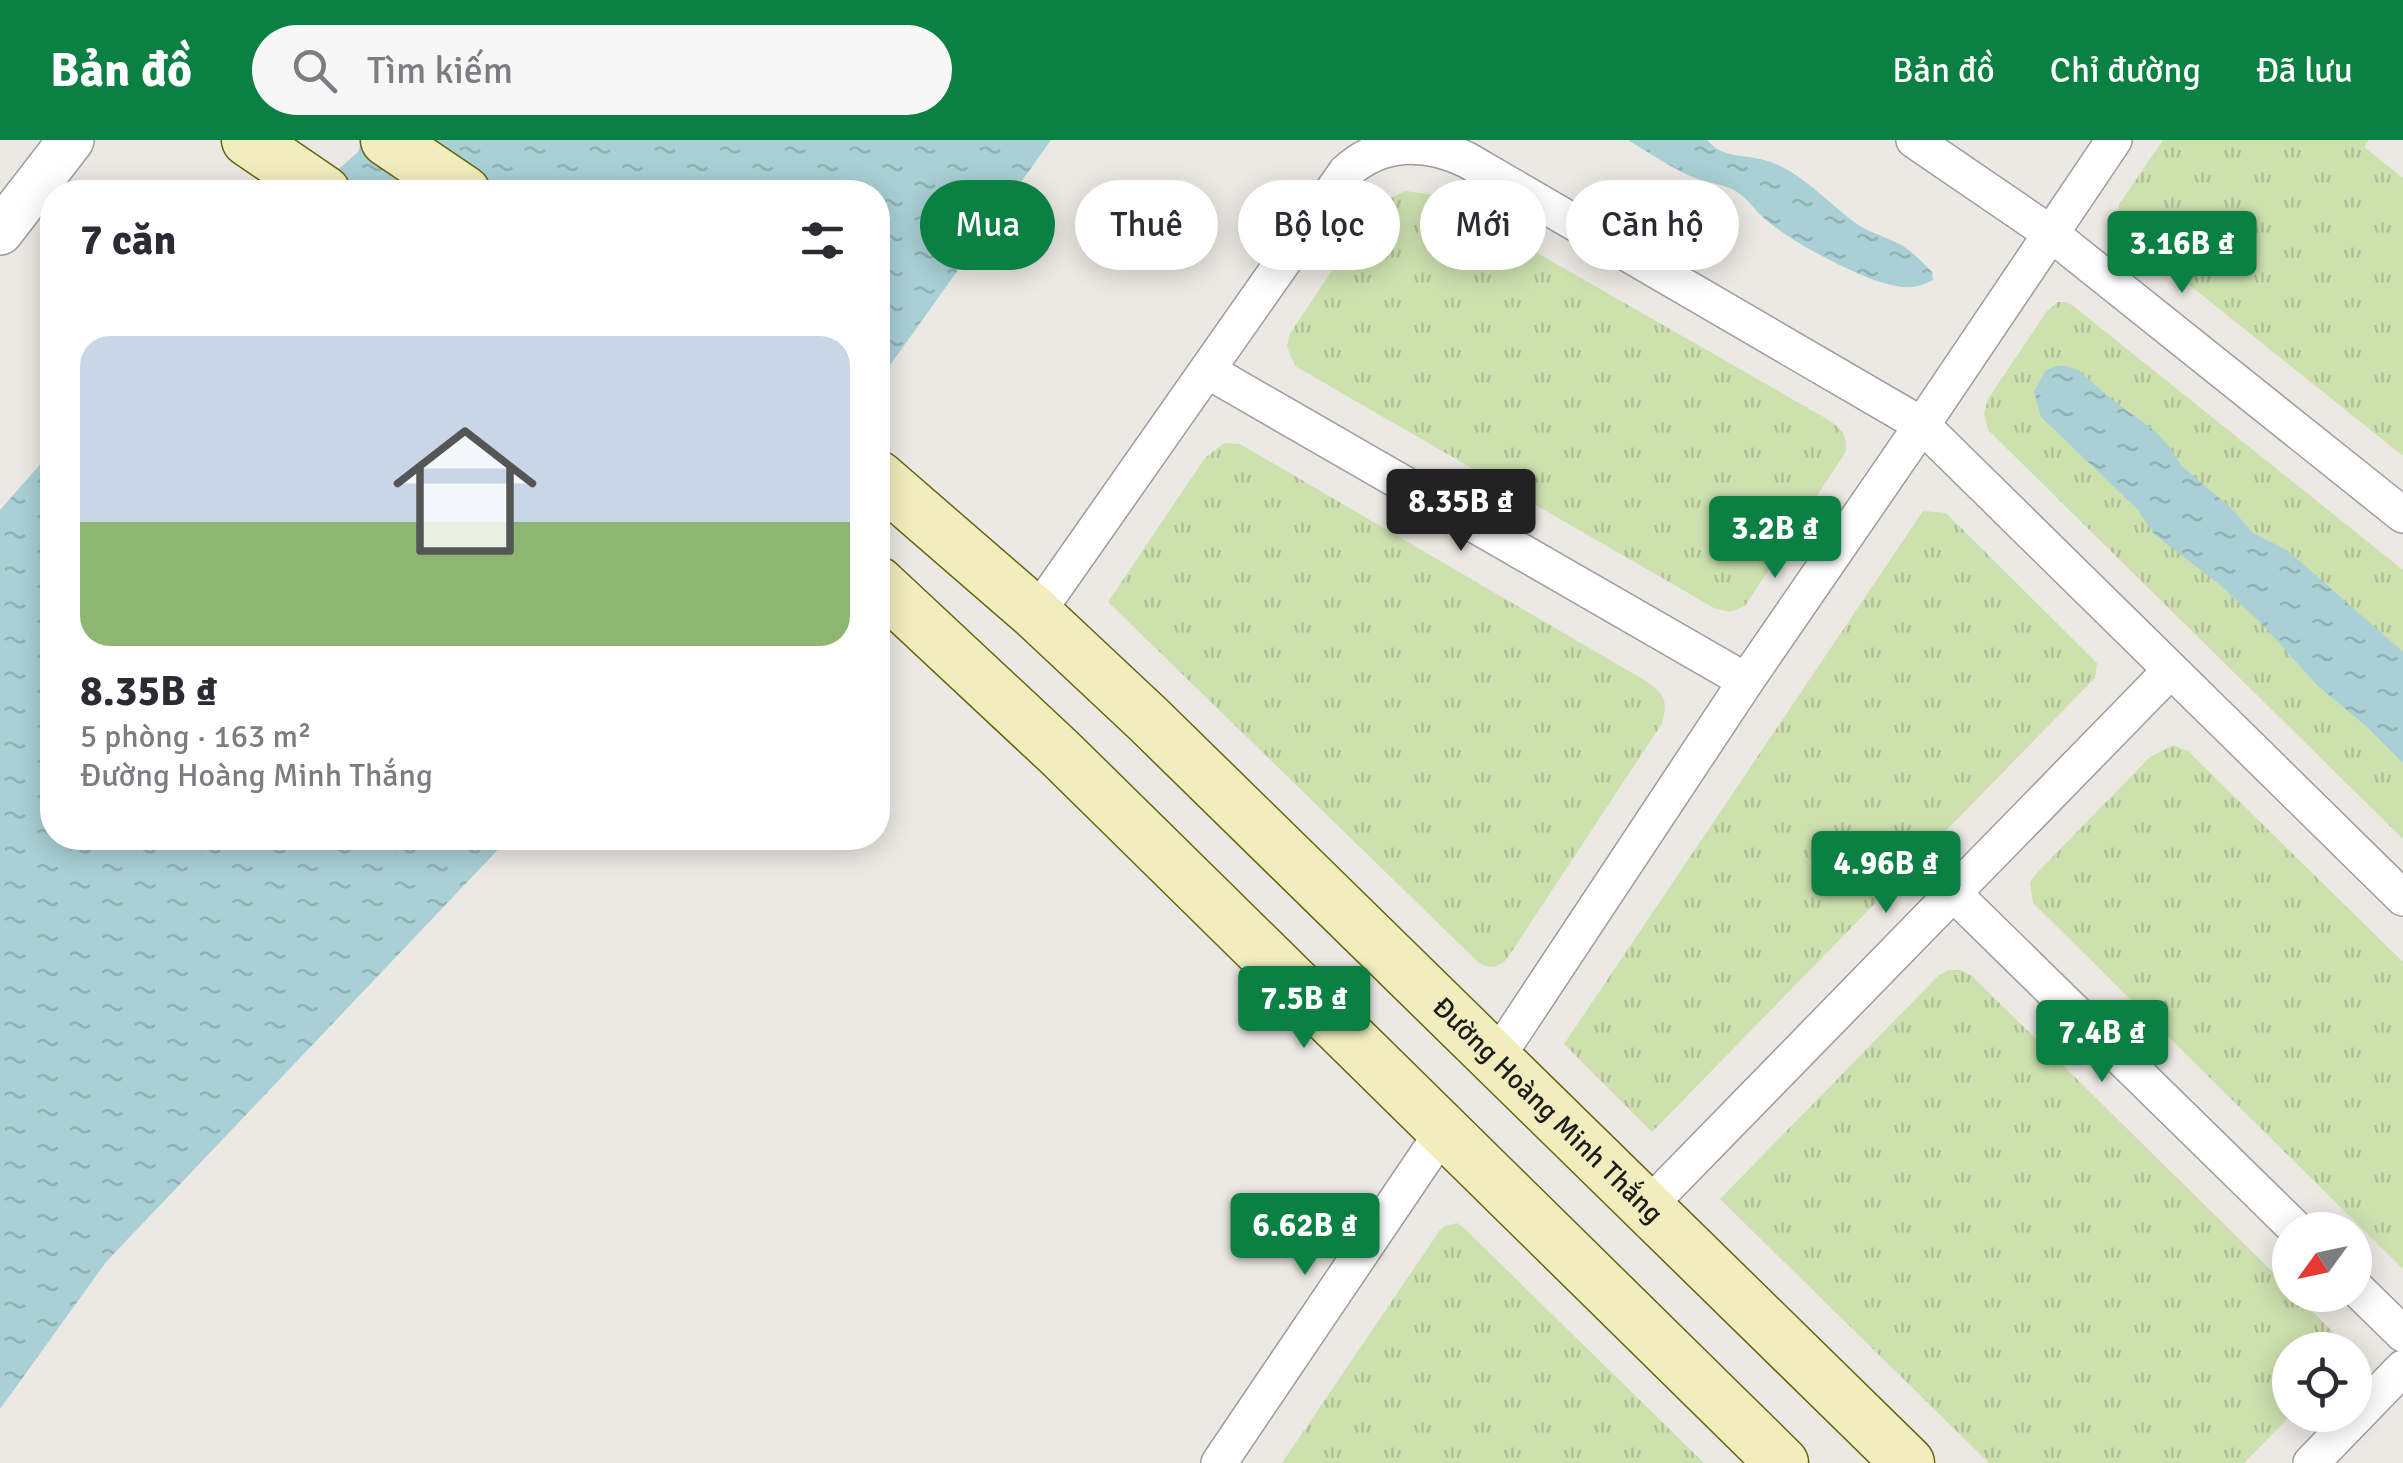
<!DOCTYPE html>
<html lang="vi">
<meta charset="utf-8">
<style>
body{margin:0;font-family:Signika,sans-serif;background:#f7f7f7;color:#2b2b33;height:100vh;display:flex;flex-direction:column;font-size:38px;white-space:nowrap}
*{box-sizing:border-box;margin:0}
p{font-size:32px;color:#7c7c81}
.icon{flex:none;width:55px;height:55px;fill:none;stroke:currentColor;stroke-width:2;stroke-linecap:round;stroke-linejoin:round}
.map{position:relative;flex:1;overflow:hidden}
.panel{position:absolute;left:40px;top:40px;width:850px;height:670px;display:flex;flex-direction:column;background:#fff;border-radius:40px;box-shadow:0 5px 25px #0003}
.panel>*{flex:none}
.guide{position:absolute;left:920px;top:40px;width:950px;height:90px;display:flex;gap:20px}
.needle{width:65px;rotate:237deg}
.controls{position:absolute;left:2272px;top:1072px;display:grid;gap:20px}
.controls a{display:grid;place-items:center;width:100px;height:100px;border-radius:50%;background:#fff;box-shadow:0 5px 25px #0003;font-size:50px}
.price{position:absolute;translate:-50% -85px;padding:0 22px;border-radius:10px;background:#0b8043;color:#fff;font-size:32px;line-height:65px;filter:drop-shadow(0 2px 5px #0008)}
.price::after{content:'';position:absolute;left:50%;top:60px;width:30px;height:22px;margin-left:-15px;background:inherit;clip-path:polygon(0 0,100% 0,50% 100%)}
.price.on{background:#222;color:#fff}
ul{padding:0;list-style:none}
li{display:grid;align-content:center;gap:20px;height:530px;padding:0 40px}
li span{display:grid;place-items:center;height:310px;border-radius:30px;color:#555}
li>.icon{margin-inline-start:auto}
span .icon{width:180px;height:180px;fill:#fffc;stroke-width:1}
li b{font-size:42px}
h2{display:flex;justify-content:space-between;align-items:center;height:120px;padding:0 40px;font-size:42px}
.pill{padding:0 35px;border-radius:45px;background:#fff;box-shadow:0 5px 25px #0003;font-size:35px;line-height:90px}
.pill.on{background:#0b8043;color:#fff}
header{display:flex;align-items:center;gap:60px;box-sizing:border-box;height:140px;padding:0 50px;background:#0b8043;color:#fff}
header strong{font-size:48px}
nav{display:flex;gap:55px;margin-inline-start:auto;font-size:35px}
.search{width:700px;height:90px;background:#f7f7f7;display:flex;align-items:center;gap:25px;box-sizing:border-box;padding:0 35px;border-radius:55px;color:#7c7c81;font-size:38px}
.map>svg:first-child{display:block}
.grass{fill:url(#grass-tufts)}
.water{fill:url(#water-ripples)}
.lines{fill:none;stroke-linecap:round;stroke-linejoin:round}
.minor-casing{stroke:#9d9d9d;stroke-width:38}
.tertiary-casing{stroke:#9d9d9d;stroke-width:48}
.secondary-casing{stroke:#646412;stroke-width:55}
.minor{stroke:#fff;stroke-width:35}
.tertiary{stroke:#fff;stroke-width:45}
.secondary{stroke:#f1edbc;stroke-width:52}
.labels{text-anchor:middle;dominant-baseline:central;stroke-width:9;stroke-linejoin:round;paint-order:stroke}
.street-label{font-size:28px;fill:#1c1c1c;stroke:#fff}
</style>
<header>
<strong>Bản đồ</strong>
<div class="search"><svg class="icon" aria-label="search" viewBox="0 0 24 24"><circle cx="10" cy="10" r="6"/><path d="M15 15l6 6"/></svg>Tìm kiếm</div>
<nav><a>Bản đồ</a><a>Chỉ đường</a><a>Đã lưu</a></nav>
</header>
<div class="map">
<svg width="2403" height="1323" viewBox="0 0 2403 1323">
<defs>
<pattern id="grass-tufts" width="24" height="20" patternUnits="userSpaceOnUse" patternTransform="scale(2.5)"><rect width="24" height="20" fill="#cde1af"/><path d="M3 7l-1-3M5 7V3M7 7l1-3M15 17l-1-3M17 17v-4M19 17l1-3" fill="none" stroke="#afc096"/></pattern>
<pattern id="water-ripples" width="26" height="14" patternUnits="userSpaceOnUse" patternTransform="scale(2.5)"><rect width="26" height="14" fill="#a8d0d5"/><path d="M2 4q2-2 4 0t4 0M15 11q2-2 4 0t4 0" fill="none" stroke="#90b2b6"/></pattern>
</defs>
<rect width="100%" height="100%" fill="#ece8e3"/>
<path class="grass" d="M2163 0H2369L2364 7 2403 38V316L2127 95C2118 84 2116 77 2120 63Z
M1405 51 1436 55 1827 279C1841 288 1849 296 1845 313L1745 466 1730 472 1714 468 1295 226 1287 207 1289 195 1369 75 1380 63Z
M2058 162H2066L2072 165 2403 430V699L1988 290 1984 273 1988 259 2047 171Z
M1224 303 1240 304 1646 541C1665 554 1669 562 1661 585L1506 820C1497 828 1488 829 1478 822L1108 462 1205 318Z
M1923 371 1946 373 2097 523 2095 538 1652 992 1564 904Z
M2173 605 2188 611 2403 822V1129L2033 763 2030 743 2034 736 2150 617Z
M1948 830H1961L1972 836 2290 1149V1155H2296L2341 1200 2344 1210H2290L2291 1275 2244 1323H1989L1720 1059 1938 836Z
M1457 1083 1464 1088 1704 1323H1282L1440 1090 1445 1086Z"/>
<path class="water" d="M362 0H1051L878 242V52H313L358 12Z
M1628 0H1707C1723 19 1743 14 1764 20 1798 29 1826 61 1854 82 1869 93 1887 97 1903 106 1913 112 1923 123 1932 132L1933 140C1923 145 1915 148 1903 147 1868 144 1793 103 1766 80 1753 69 1748 57 1732 49 1718 43 1702 42 1688 35 1667 25 1648 12 1628 0Z
M2056 226H2066L2078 230 2111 259 2155 291 2168 305 2182 326 2231 368 2253 393 2287 410 2403 512V623L2367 587 2318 546 2261 483 2219 444 2154 394 2137 369 2041 277 2034 252 2045 231Z
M52 311V698H509L106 1122 0 1269V370Z"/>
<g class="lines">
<defs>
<path id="minor" d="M1914 0 2050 93 2403 375
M1208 231 1746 541
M1036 474 1346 32C1381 0 1425 0 1467 20L1922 285 2403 758
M1953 753 2297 1090
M1495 920 1746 541 1922 285 2114 0
M1647 1067 2171 530
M2355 1147 2403 1194
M1219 1323 1444 990
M2311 1323 2403 1228"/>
<path id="tertiary" d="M0 92 71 0"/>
<g id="secondary">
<path d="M248 0 324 52"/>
<path d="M387 0 464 52"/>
<path id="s1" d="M878 337 1036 474 1149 580 1908 1323"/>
<path d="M878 443 1060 613 1782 1323"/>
</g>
</defs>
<use href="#minor" class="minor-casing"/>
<use href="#tertiary" class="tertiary-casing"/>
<use href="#secondary" class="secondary-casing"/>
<use href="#minor" class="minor"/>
<use href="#tertiary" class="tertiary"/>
<use href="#secondary" class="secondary"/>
</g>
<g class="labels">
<g class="street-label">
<text stroke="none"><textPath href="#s1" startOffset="922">Đường Hoàng Minh Thắng</textPath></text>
</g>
</g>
</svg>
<div class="controls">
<a><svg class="needle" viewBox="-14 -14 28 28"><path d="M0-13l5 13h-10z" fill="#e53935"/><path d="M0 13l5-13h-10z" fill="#7c7c81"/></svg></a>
<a><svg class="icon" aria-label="locate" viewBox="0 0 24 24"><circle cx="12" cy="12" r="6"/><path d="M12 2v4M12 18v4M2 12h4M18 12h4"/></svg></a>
</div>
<b class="price" style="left:2182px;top:156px">3.16B ₫</b>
<b class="price on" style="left:1461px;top:414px">8.35B ₫</b>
<b class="price" style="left:1775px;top:441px">3.2B ₫</b>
<b class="price" style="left:1886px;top:776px">4.96B ₫</b>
<b class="price" style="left:1304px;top:911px">7.5B ₫</b>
<b class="price" style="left:2102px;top:945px">7.4B ₫</b>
<b class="price" style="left:1305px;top:1138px">6.62B ₫</b>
<div class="guide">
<a class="pill on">Mua</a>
<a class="pill">Thuê</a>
<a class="pill">Bộ lọc</a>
<a class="pill">Mới</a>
<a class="pill">Căn hộ</a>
</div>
<section class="panel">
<h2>7 căn<svg class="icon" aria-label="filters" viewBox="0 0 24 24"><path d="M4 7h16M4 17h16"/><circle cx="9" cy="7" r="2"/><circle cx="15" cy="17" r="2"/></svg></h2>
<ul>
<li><span style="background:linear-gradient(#c9d6e8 60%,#8fb573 0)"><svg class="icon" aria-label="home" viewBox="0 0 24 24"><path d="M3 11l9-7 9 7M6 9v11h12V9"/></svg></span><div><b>8.35B ₫</b><p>5 phòng · 163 m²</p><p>Đường Hoàng Minh Thắng</p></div></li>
</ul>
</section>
</div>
